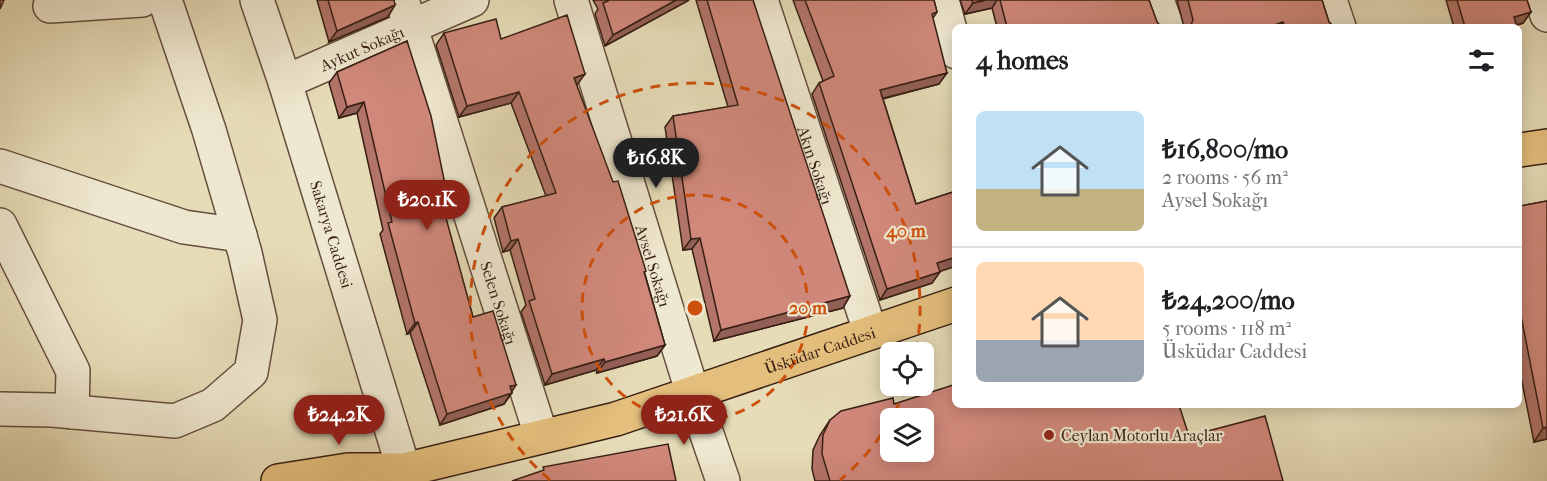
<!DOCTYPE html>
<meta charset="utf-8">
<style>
body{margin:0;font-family:"IM FELL French Canon",serif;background:#f2f2f2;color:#202124;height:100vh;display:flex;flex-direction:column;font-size:22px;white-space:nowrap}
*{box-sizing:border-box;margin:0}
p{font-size:20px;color:#757577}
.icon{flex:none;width:33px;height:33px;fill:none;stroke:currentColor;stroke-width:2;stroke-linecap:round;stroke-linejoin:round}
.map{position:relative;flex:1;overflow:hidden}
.sheet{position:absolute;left:952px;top:24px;width:570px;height:384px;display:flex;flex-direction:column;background:#fff;border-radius:9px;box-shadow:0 3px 15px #0003}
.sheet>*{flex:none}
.controls{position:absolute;left:880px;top:342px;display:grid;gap:12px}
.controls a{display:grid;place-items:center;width:54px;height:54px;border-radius:9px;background:#fff;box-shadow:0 3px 15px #0003;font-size:30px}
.price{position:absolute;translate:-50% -51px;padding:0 14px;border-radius:21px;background:#8f2418;color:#fff;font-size:20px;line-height:39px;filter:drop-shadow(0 2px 3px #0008)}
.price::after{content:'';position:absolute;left:50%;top:36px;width:18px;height:14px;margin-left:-9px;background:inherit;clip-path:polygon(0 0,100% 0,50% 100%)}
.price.active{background:#222;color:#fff}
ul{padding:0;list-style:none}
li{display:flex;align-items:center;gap:18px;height:150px;padding:0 24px}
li+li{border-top:2px solid #e0e0e0}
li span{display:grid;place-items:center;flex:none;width:168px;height:120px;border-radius:9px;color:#555}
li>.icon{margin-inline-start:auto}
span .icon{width:72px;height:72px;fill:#fffc;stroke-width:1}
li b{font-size:26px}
h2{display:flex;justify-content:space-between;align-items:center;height:72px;padding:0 24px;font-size:26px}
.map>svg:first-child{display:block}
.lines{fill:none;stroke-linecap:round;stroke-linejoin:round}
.minor-casing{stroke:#644e3e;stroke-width:36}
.major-casing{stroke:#381f15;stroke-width:36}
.minor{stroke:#efe8d0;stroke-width:33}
.major{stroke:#e3be7c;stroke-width:33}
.wall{fill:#b37569;stroke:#381f15;stroke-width:1.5}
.shaded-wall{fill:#925f55;stroke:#381f15;stroke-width:1.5}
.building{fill:#d0887a;stroke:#381f15;stroke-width:1.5;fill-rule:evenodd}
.ring{fill:none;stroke:#ce500d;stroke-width:3;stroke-dasharray:10 8}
.poi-dot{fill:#8f2418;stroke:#efe8d0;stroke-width:2}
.labels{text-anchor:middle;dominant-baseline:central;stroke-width:4.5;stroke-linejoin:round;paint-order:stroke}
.street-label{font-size:16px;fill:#381f15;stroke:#efe8d0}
.poi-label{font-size:16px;fill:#381f15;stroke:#efe8d0;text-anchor:start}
.centre{fill:#ce500d;stroke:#efe8d0;stroke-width:3}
.ring-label{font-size:18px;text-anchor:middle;font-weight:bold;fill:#ce500d;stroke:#efe8d0;stroke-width:4.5;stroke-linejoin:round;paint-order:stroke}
</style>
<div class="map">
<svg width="1547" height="481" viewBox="0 0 1547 481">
<rect width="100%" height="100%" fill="#e6dcb7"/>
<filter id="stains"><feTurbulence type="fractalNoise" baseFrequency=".00333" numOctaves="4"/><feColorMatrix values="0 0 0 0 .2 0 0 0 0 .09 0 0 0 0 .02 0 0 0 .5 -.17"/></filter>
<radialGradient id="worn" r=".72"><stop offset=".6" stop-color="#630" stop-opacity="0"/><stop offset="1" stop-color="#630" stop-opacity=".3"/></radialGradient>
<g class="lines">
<defs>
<g id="minor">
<path id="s1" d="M257 0 285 82 404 470"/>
<path id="s2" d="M402 0 541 435"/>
<path id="s3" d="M571 0 693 394 723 481"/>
<path id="s4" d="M761 0 870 331"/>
<path d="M942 0 956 52"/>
<path d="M1157 0 1167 27"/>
<path d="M1330 0 1339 27"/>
<path d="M1542 0 1547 15"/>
<path d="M50 6 142 0"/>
<path id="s5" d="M285 82 472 0"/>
<path d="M0 166 184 227 240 235"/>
<path d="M0 225 73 371 72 412"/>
<path d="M0 409 52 410 175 421 213 405 251 372 260 320 245 253 209 130 165 0"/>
</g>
<g id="major">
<path d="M1520 150 1547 146"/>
<path id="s6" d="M278 481 348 470H404L616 419 956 304"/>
</g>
</defs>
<use href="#minor" class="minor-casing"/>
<use href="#major" class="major-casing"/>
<use href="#minor" class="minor"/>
<use href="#major" class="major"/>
</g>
<path class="wall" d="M317 0H394L388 17 329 42Z
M593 0H689L605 46 595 14 598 9Z
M696 0H753L843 308 714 341 692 249 683 250 665 127 673 116 728 107Z
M793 0H934L937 12 933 18 939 84 883 99 916 204 956 191V266L940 271 932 283 880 300 812 94 819 83 823 81Z
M960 0H1149L1157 22 1161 27H997L992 8 965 14Z
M1177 0H1322L1329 22 1334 27H1184Z
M1446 0H1527L1531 12 1523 23 1517 25V27H1454Z
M444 33 501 39 577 86 645 274 665 345 657 356 597 373 596 370 545 385 521 312 526 305 510 250 503 252 494 218 502 207 546 196 511 103 459 117 436 45Z
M407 41 441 202 473 317 512 393 504 404 440 425 410 333 407 334 380 234 383 230 357 113 339 118 329 83 337 72Z
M1547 201V439L1534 442 1520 372V206Z
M894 404 1189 436 1283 481H815L812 469 813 450 820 435 830 420Z"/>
<path class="shaded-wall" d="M676 0H689L605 46 613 35Z
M986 0H997L992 8 965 14 973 3Z
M395 5 388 17 329 42 337 31Z
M1531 12 1523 23 1510 27 1514 17Z
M1283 22 1280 27H1269Z
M947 73 939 84 872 101 880 90Z
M585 74 577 85 574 78Z
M519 92 511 103 459 117 467 106Z
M364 102 357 113 339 118 347 107Z
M447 194 439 205 440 196Z
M700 238 692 249 683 250 691 239Z
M518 239 510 250 503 252 511 241Z
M956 257V266L930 275 937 263Z
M940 272 932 283 880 300 887 289Z
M850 296 843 308 714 341 721 330Z
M418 322 410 333 407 334 415 323Z
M665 345 657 356 597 373 605 362Z
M604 359 596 370 545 385 552 374Z
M516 385 504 404 440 425 447 414 510 386Z
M1547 427V439L1534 442 1543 428Z"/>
<path class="building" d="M0 0H4L0 9Z
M328 0H394L395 5 337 31Z
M607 0H676L613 35 603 3 608 1Z
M707 0H753L850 296 721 330 700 238 691 239 673 116 738 105Z
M805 0H934L937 12 932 14 947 73 880 90 916 204 956 191V257L937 263 940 272 887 289 819 83 834 76Z
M972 0H986L973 3Z
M1000 0H1149L1157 22 1161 27H1007Z
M1188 0H1322L1329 22 1334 27H1285L1283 22 1269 27H1190L1193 20Z
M1457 0H1527L1531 12 1514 17 1517 27H1465Z
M567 15 585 74 574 78 613 182 618 181 646 271 644 272 665 345 605 362 604 359 552 374 529 301 535 299 518 239 511 241 502 207 556 193 519 92 467 106 444 33 496 19 501 39Z
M407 41 431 116 447 194 440 196 473 317 493 311 516 385 510 386 512 393 447 414 418 322 415 323 388 223 392 222 364 102 347 107 337 72Z
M1547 201V427L1543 428 1520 311V206Z
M956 384V405H1179L1189 436 1265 416 1283 481H830L822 454 823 435 830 420 841 411 893 398 894 404ZM891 418H924V452H891Z
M668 444 676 481H512L544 470 543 467Z"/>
<g class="ring">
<circle cx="695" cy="308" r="113"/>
<path d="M906 387A225 225 0 0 1 840 480M550 480A225 225 0 1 1 916 351"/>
</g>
<circle class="poi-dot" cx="1049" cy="435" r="6"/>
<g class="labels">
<g class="street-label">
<text stroke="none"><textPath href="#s5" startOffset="84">Aykut Sokağı</textPath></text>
<text stroke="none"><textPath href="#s4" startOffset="174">Akın Sokağı</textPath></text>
<text stroke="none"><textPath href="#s1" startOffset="246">Sakarya Caddesi</textPath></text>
<text stroke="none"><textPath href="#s3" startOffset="278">Aysel Sokağı</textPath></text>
<text stroke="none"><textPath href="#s2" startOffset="318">Selen Sokağı</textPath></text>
<text stroke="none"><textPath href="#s6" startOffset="560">Üsküdar Caddesi</textPath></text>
</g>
<g class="poi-label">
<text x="1061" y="435">Ceylan Motorlu Araçlar</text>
</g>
</g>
<circle cx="695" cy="308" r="9" class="centre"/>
<g class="ring-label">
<text x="906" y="237">40 m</text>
<text x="808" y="314">20 m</text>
</g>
<rect width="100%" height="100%" filter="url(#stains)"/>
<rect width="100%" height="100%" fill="url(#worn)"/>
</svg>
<div class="controls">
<a><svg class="icon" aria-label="locate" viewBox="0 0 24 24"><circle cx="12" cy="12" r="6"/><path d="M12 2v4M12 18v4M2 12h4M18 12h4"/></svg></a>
<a><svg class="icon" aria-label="layers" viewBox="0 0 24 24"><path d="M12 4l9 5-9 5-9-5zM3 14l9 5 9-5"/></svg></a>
</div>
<b class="price active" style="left:656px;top:189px">₺16.8K</b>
<b class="price" style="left:427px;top:231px">₺20.1K</b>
<b class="price" style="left:339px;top:446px">₺24.2K</b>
<b class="price" style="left:684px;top:446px">₺21.6K</b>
<section class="sheet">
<h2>4 homes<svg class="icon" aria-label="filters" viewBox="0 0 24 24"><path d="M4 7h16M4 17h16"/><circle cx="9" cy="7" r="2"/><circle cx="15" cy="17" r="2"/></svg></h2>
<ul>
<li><span style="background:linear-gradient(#bfe0f5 65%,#c2b280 0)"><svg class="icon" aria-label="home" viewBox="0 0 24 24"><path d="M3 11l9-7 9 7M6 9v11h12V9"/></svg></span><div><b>₺16,800/mo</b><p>2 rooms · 56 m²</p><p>Aysel Sokağı</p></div></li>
<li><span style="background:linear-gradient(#ffd9b3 65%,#9aa5b1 0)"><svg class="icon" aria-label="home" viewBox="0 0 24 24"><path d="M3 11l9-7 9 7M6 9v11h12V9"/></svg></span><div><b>₺24,200/mo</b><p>5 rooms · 118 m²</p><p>Üsküdar Caddesi</p></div></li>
</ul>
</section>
</div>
